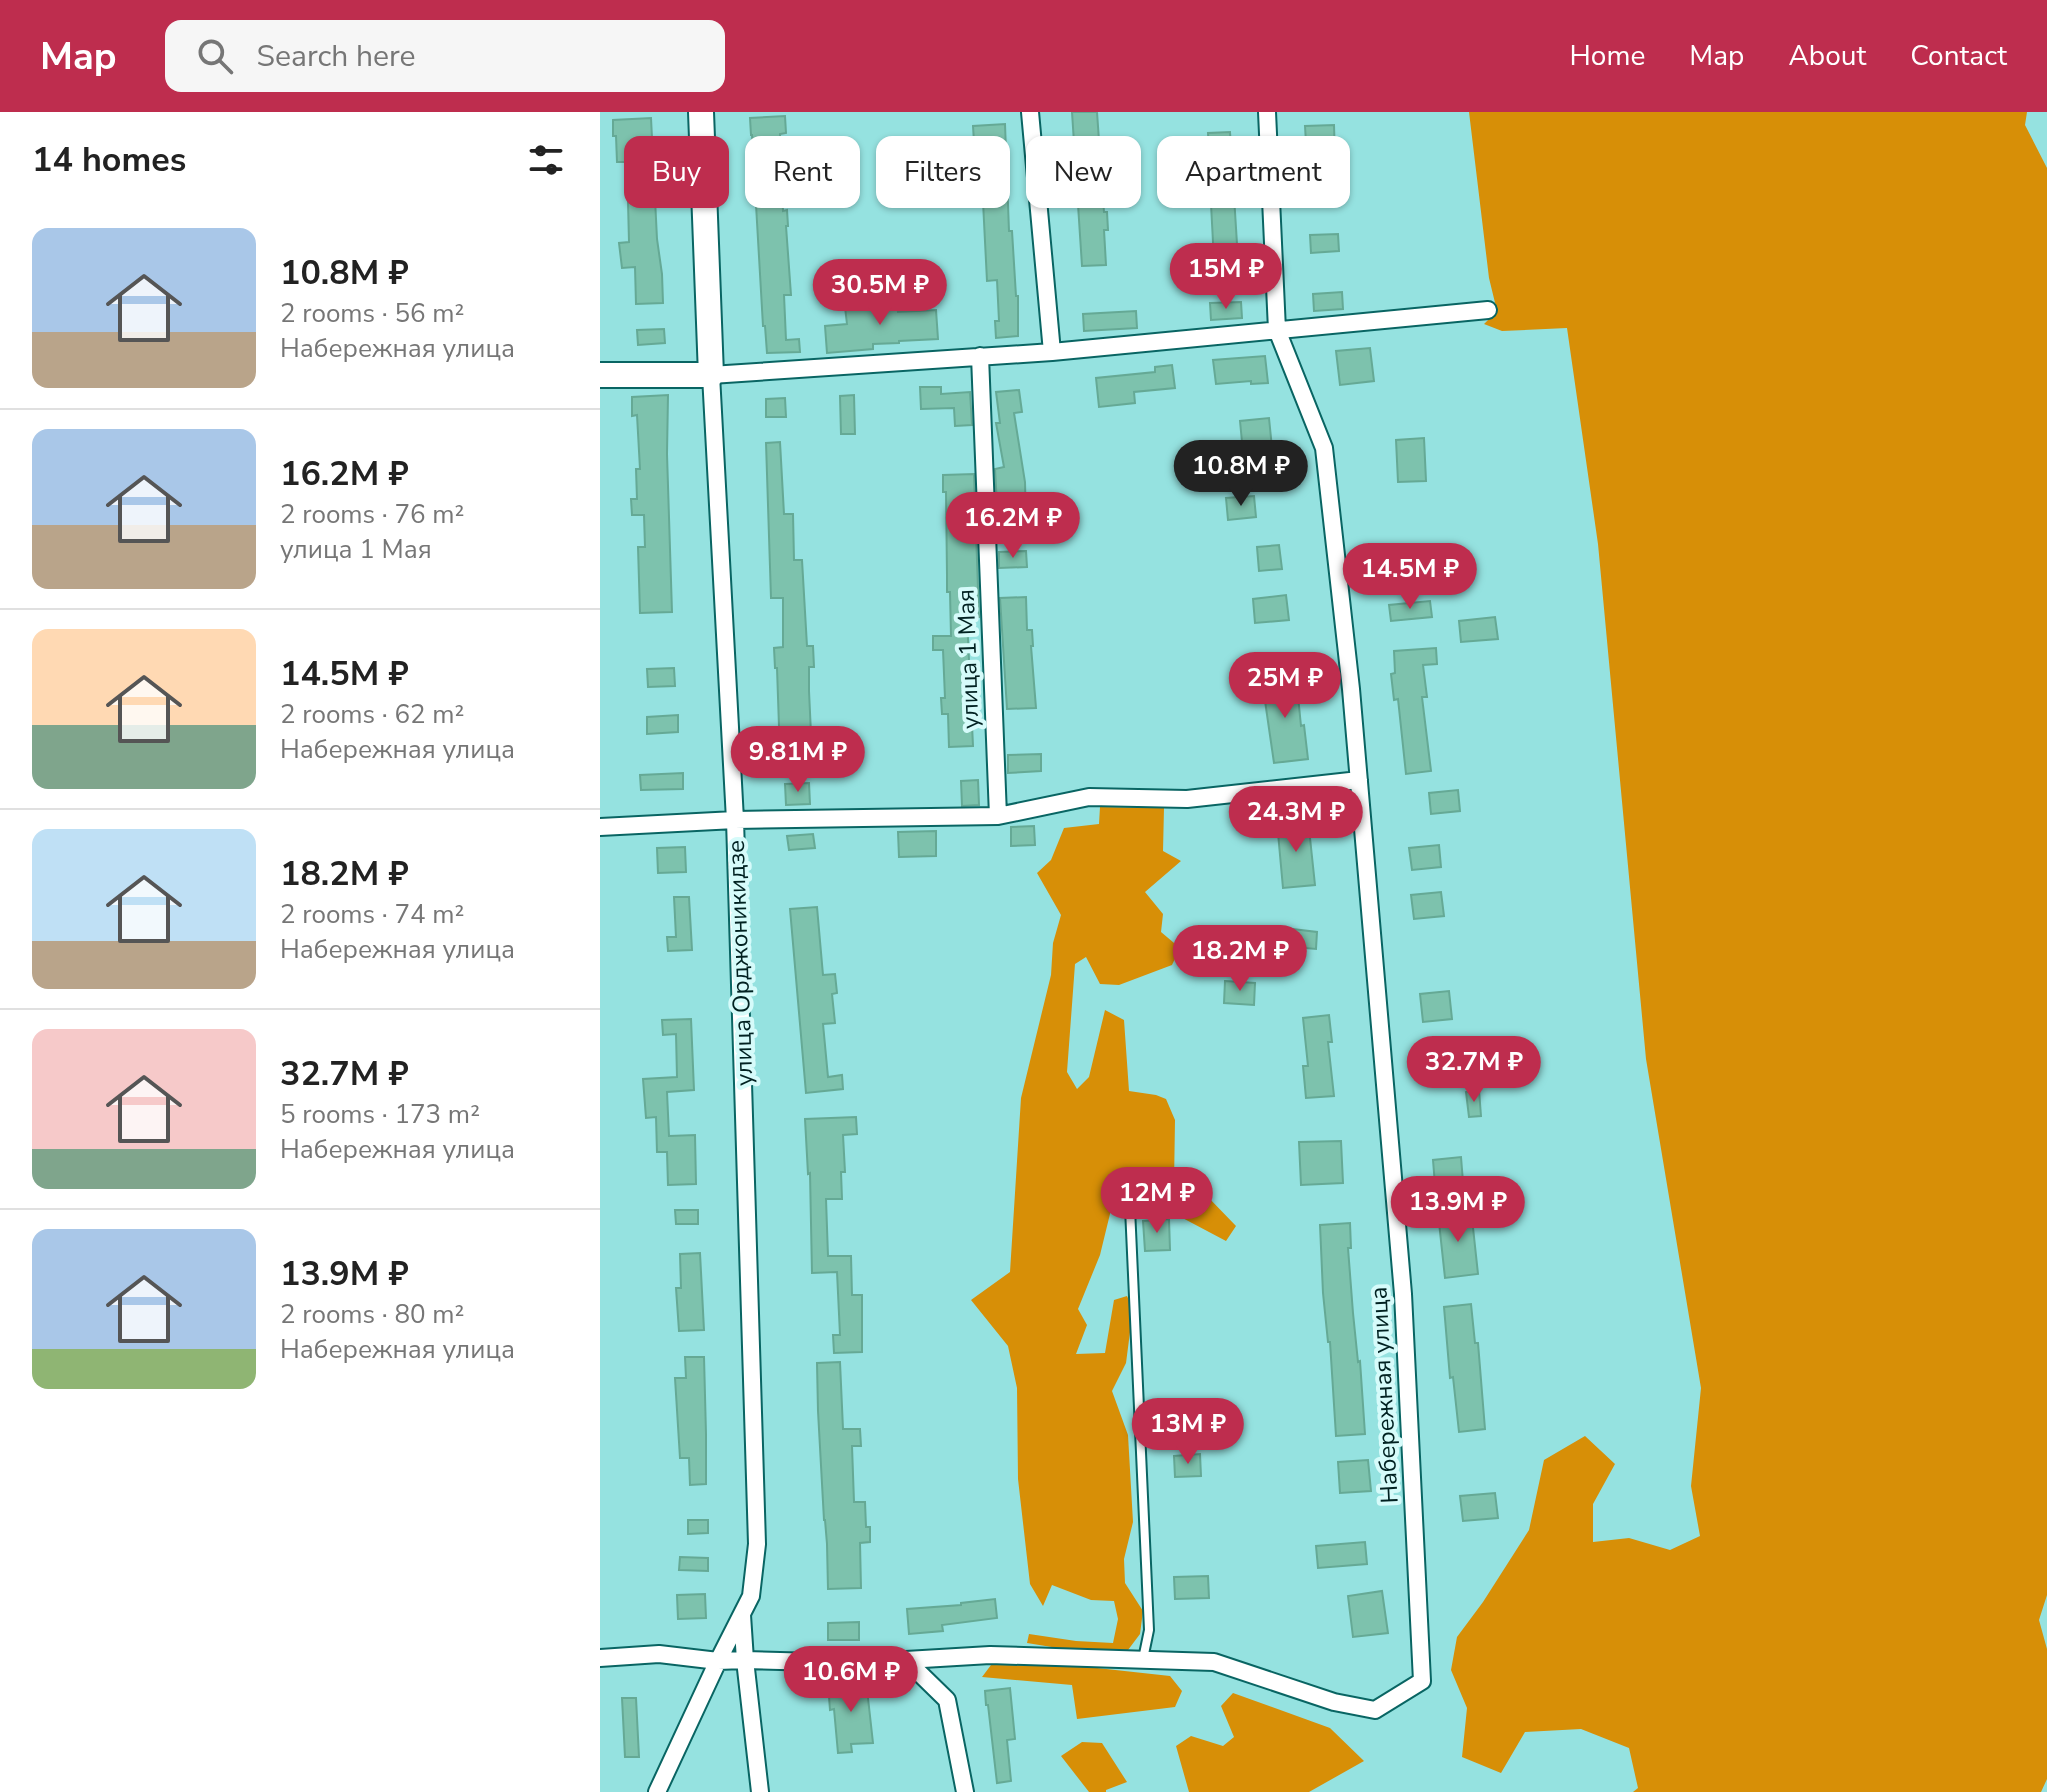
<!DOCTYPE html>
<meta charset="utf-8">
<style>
body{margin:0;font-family:"Nunito Sans",sans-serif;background:#f6f6f6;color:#222;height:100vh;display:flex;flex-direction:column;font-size:30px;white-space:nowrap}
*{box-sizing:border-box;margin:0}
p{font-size:26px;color:#767676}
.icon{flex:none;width:44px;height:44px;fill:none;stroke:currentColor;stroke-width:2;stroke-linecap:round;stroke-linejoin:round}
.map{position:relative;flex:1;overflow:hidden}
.side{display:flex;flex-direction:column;background:#fff;width:600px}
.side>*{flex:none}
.top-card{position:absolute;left:24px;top:24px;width:760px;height:72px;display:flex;gap:16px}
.price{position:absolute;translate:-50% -68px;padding:0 18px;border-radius:28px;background:#be2d4e;color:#fff;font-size:26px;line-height:52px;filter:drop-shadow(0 2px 4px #0008)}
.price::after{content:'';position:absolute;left:50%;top:48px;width:24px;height:18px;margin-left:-12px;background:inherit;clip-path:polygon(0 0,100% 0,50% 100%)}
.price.on{background:#222;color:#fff}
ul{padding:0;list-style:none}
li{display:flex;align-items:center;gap:24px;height:200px;padding:0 32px}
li+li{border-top:2px solid #e0e0e0}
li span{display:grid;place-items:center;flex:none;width:224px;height:160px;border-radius:16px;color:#555}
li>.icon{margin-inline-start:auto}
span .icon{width:96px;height:96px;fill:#fffc;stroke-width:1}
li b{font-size:34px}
h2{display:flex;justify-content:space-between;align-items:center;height:96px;padding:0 32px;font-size:34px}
.tag{padding:0 28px;border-radius:16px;background:#fff;box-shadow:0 2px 6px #0004;font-size:28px;line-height:72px}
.tag.on{background:#be2d4e;color:#fff}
header{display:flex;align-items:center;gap:48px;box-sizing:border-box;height:112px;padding:0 40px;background:#be2d4e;color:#fff}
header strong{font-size:38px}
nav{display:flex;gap:44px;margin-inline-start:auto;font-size:28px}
.search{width:560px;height:72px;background:#f6f6f6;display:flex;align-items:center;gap:20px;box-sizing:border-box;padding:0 28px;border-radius:16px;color:#767676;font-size:30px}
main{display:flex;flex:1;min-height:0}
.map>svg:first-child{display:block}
.forest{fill:#d78f07}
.building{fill:#7dc2ad;stroke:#65a995;stroke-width:2}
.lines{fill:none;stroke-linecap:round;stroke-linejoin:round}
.service-casing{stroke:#096563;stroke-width:12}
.minor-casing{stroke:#096563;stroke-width:20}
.secondary-casing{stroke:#096563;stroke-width:28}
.service{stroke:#fff;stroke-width:8}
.minor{stroke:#fff;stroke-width:16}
.secondary{stroke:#fff;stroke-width:24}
.labels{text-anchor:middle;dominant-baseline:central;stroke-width:8;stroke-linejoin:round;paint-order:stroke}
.street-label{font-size:24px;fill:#012121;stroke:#d6fbfa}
</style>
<header>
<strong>Map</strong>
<div class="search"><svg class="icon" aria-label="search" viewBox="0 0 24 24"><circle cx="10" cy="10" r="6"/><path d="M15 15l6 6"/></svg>Search here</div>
<nav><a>Home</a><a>Map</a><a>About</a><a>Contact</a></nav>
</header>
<main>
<section class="side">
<h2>14 homes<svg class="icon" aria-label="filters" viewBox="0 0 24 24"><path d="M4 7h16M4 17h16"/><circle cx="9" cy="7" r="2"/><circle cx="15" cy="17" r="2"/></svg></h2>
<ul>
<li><span style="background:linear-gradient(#a9c7e8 65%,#b9a48a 0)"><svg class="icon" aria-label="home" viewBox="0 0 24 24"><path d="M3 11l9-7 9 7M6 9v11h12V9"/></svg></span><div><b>10.8M ₽</b><p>2 rooms · 56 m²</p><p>Набережная улица</p></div></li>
<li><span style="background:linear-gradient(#a9c7e8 60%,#b9a48a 0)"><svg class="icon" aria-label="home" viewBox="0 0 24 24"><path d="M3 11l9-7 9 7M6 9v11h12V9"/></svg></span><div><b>16.2M ₽</b><p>2 rooms · 76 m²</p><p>улица 1 Мая</p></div></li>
<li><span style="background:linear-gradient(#ffd9b3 60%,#7fa58c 0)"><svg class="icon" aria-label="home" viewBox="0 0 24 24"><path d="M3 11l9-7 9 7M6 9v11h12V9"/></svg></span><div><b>14.5M ₽</b><p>2 rooms · 62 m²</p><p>Набережная улица</p></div></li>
<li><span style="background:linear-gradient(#bfe0f5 70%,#b9a48a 0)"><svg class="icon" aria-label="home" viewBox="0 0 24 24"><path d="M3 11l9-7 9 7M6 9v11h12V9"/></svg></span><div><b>18.2M ₽</b><p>2 rooms · 74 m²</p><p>Набережная улица</p></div></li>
<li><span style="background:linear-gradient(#f6c9c9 75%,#7fa58c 0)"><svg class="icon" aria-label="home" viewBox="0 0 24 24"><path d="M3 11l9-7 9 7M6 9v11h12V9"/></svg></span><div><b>32.7M ₽</b><p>5 rooms · 173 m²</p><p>Набережная улица</p></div></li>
<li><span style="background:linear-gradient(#a9c7e8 75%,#8fb573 0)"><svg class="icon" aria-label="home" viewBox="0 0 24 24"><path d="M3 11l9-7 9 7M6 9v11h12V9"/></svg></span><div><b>13.9M ₽</b><p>2 rooms · 80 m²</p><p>Набережная улица</p></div></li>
</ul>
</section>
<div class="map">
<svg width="1447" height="1680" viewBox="0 0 1447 1680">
<rect width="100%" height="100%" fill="#95e2e0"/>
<path class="forest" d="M869 0H1427L1425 13 1447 56V1483L1439 1508 1447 1537V1667L1441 1680H1033L1038 1676 1029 1636 981 1617 925 1620 901 1661 862 1645 867 1596 851 1558 857 1525 883 1490 929 1418 944 1348 985 1324 1015 1352 993 1392V1430L1029 1426 1070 1438 1100 1424 1091 1374 1101 1276 1046 947 998 432 967 216 902 219 884 212 897 199 889 166Z
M500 695 564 696 563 739 581 749 545 780 563 802 561 820 580 836 572 853 519 873 500 872 486 845 475 852 467 960 477 977 489 965 505 898 524 908 529 979 556 983 566 987 575 1008 574 1072 606 1083 636 1114 626 1129 575 1102 552 1075 518 1069 500 1143 478 1197 487 1213 476 1242 505 1241 514 1188 527 1184 533 1197 526 1251 512 1279 528 1323 533 1410 524 1447 525 1471 543 1499 540 1522 528 1538 495 1542 427 1531 429 1522 476 1529 513 1531 518 1507 514 1489 491 1488 452 1473 443 1494 430 1472 418 1367 417 1276 408 1234 371 1188 410 1160 421 986 451 863 453 831 461 803 437 761 451 748 464 716 499 712Z
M391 1553 479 1554 570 1564 582 1579 575 1595 477 1607 472 1573 382 1565Z
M633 1581 730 1616 764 1649 709 1680H589L576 1634 591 1624 623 1634 634 1625 621 1594Z
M482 1630 502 1631 527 1670 506 1678V1680H489L461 1644Z"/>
<path class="building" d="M472 0H497L504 100H507L508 118H504L506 153 482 154Z
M185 4 186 21 180 22 183 99 187 98 188 114H186L191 183H184L186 228 199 227 200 240 167 241 165 214H163L152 23H151L150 6Z
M51 6 57 127 62 162 63 191 36 192 35 155 22 156 19 131 29 130 27 50H17L16 24H13V8Z
M405 12 409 119H412L416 184H418V224L396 226 395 209H399L397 168 387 169 380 30H374L373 14Z
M734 13 735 47 707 48 705 14Z
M630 20 638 148 614 149 610 73H602L601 56 610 55 608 21Z
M736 74 737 92 707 93 706 76Z
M738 122 739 139 711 141 710 123Z
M742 180 743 197 714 199 713 182Z
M283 186H297L298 200 336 198 338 227 299 229V231L273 232V237L227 241 225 214 247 212 245 195 284 192Z
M641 190 642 206 611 208 610 191Z
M536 199 537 216 484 219 483 202Z
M64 217 65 231 38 233 37 218Z
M770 236 774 269 740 273 736 239Z
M665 244 668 271 651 272V269L616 272 613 248Z
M572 253 575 276 534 280 535 291 499 295 496 266 555 260V255Z
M320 275H341V282L370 280 372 313 355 314 354 296 321 297Z
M419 278 422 300 414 301 425 370 426 409 398 410 395 357 404 355 396 311H400L396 280Z
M68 283 67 342 72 500 40 501 38 435H45L44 403H32L31 387H37L36 357H40L37 303 32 304V285Z
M254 283 255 322H241L240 284Z
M185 286 186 305H166V287Z
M669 306 675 366 642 369 640 351H644L640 309Z
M824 326 826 369 798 370 796 328Z
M180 330 184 402H193L194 448H202L207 534H213L214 555H209V579L212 643 180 644 177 556H175L174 536 183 535V486H171L166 331Z
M374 362 379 505H367L373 634 349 635 348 602H342L341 586H345L343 538H333V524H351L350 480H347V462L346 380H343V363Z
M654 384 656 405 628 408 626 386Z
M679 433 682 457 659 459 657 435Z
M828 433 830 452 807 454 805 436Z
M426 439 427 455 399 456V440Z
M686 483 689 508 655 511 653 487Z
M426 485 427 518H432L433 534H431L436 596 407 597 400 486Z
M830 489 832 505 791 509 789 493Z
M895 505 898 527 861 530 859 509Z
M836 536 837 552 823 553 827 585H822L831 659 806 662 798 587 794 588 791 562 795 561 794 539Z
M74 556 75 574 48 575 47 557Z
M696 564 701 614 704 613 708 647 674 651 662 568Z
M78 603V620L47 622V605Z
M441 642V659L408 661V643Z
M83 661V677L41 678 40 663Z
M378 668 379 693 362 694 361 669Z
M209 671 210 692 186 693 185 672Z
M858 678 860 699 831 702 829 681Z
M708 707 715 773 683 776 677 710Z
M434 714 435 733 411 734V715Z
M336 719V744L299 745 298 720Z
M213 722 215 736 189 738 187 724Z
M839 733 841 755 812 758 809 736Z
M85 735 86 760 58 761 57 736Z
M841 780 844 804 814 807 811 783Z
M74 785H89L92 838 68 839 67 825H76Z
M217 795 223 863 235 862 237 881 232 882 235 911 223 912 228 965 242 963 243 977 206 981 190 797Z
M684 816 717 820 716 837 682 834Z
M625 869 655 871 654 893 624 891Z
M849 879 852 907 823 910 820 882Z
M729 903 732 930H728L734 984 706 986 703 954H708L703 906Z
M91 907 94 978 67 980 69 1024 95 1023 96 1072 68 1073 67 1040H57L56 1005 46 1006 43 967 77 965 76 922 63 923 62 908Z
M879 978 881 1004 869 1005 866 980Z
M256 1005 257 1022 243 1023 245 1060H241L242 1087H226L228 1144H251L252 1183H262V1240L234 1241 233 1223H240L237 1160 212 1161 210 1061 208 1062 205 1007Z
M741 1029 743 1071 701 1073 699 1030Z
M861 1045 863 1070 835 1073 833 1048Z
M871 1097 878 1162 845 1166 838 1101Z
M75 1098H98V1112H76Z
M569 1107 570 1138 545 1139 543 1109Z
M750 1111 751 1136H748L753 1201 758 1250 760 1249 765 1322 736 1324 730 1230H728L723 1181 720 1113Z
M100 1141 104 1218 79 1219 76 1176H81L80 1142Z
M871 1192 875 1231H878L885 1317 859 1320 853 1265 850 1266 844 1195Z
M85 1245H104L106 1322V1372L90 1373 89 1346H80L75 1266H86Z
M240 1250 243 1317H260L261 1334H252L254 1390H265L266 1415H270V1430L260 1431 261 1476 228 1477 227 1432 225 1408H224L218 1299 217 1251Z
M600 1342 601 1364 575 1365 574 1344Z
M768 1348 771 1379 740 1381 738 1350Z
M895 1381 898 1406 863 1409 860 1384Z
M88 1408H108V1421L88 1422Z
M765 1430 767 1452 718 1456 716 1434Z
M80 1445 108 1446V1459L79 1458Z
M608 1464 609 1486 575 1487 574 1465Z
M782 1479 788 1521 753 1525 748 1484Z
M105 1482 106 1506 78 1507 77 1483Z
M395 1487 397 1506 342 1513 343 1519 309 1522 307 1497 361 1493V1491Z
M259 1510V1528H228V1511Z
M266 1568 273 1631 251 1632 252 1640 238 1641 234 1597 230 1598 228 1571Z
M410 1576 415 1627 407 1628 411 1669 397 1671 388 1593H386L385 1579Z
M22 1586H36L39 1645H25Z"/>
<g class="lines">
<defs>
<path id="service" d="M530 1096 549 1518 543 1547"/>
<path id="minor" d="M430 0 452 240
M380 244 398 704
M0 715 135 708 398 704 489 685 587 687 759 668
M142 1503 145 1548 160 1680
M0 1546 59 1542 118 1549 145 1548 216 1550 306 1548 390 1543 614 1550 734 1590 775 1598 822 1569 803 1182 751 577 724 336 677 218 667 0
M306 1548 347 1588 365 1680
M57 1680 118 1549 151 1484 157 1432 135 708 111 263 452 240 888 198"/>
<path id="secondary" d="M0 263H111L101 0"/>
</defs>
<use href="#service" class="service-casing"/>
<use href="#minor" class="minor-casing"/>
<use href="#secondary" class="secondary-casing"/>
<use href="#service" class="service"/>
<use href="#minor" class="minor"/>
<use href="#secondary" class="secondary"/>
</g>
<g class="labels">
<g class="street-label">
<text transform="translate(368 547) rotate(-92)">улица 1 Мая</text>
<text transform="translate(140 851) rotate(-92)">улица Орджоникидзе</text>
<text transform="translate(784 1283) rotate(-93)">Набережная улица</text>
</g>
</g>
</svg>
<b class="price" style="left:626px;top:199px">15M ₽</b>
<b class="price" style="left:280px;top:215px">30.5M ₽</b>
<b class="price on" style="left:641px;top:396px">10.8M ₽</b>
<b class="price" style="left:413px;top:448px">16.2M ₽</b>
<b class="price" style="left:810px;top:499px">14.5M ₽</b>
<b class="price" style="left:685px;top:608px">25M ₽</b>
<b class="price" style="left:198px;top:682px">9.81M ₽</b>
<b class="price" style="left:696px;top:742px">24.3M ₽</b>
<b class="price" style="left:640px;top:881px">18.2M ₽</b>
<b class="price" style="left:874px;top:992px">32.7M ₽</b>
<b class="price" style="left:557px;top:1123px">12M ₽</b>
<b class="price" style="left:858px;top:1132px">13.9M ₽</b>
<b class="price" style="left:588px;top:1354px">13M ₽</b>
<b class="price" style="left:251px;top:1602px">10.6M ₽</b>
<div class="top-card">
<a class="tag on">Buy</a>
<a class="tag">Rent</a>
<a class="tag">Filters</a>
<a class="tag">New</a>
<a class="tag">Apartment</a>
</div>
</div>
</main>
